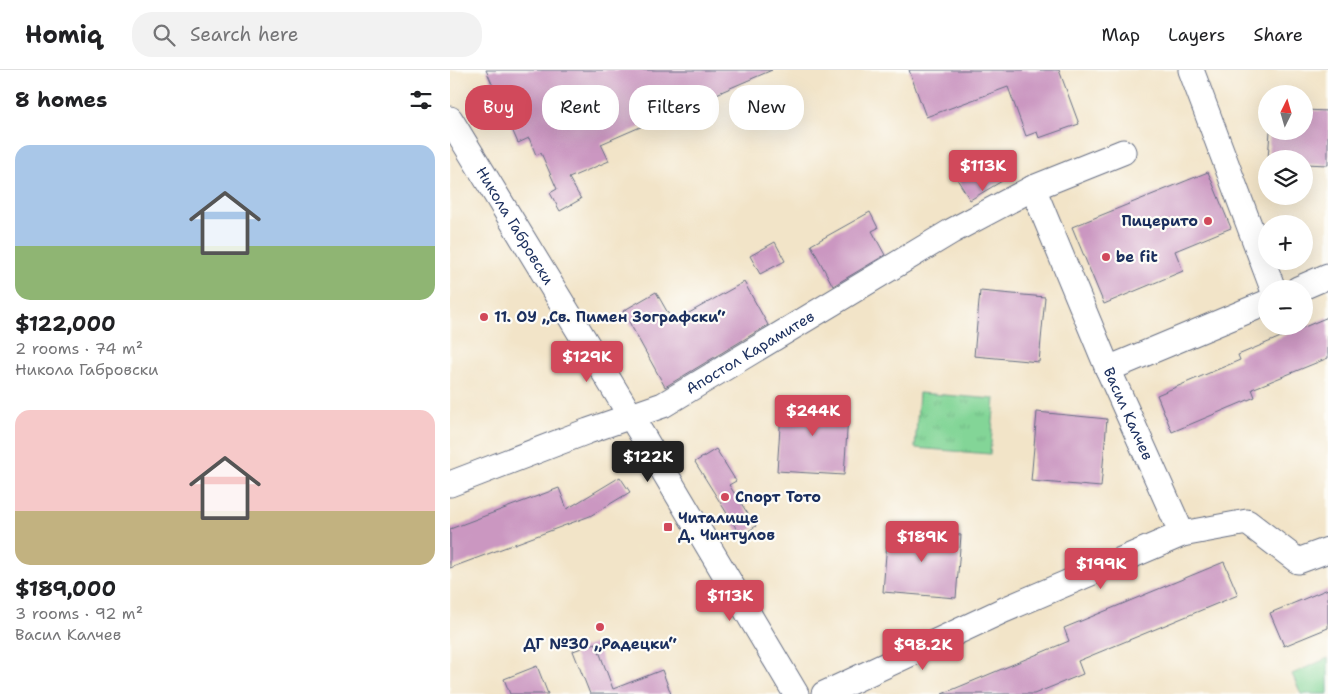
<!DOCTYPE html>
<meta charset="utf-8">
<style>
body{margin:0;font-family:"Shantell Sans",sans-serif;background:#f2f2f2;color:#202124;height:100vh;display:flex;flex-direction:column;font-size:19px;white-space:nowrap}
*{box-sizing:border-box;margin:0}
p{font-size:16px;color:#757577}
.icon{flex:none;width:28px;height:28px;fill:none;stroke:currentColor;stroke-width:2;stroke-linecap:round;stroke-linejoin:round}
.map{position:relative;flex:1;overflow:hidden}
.drawer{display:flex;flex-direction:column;background:#fff;width:450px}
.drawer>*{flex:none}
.top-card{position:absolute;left:15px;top:15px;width:475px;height:45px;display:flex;gap:10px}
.needle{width:32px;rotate:5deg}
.controls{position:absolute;left:808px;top:15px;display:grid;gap:10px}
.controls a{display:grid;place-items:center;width:55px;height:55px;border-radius:50%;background:#fff;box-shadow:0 5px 20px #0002;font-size:25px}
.price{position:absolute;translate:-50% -42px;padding:0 11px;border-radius:5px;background:#d1495b;color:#fff;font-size:16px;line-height:32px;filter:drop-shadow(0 1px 2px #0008)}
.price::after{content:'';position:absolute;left:50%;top:30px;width:15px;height:11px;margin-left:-8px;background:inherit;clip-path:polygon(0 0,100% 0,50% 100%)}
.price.current{background:#222;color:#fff}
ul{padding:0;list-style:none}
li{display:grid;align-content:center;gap:10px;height:265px;padding:0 15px}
li span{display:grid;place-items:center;height:155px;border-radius:15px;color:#555}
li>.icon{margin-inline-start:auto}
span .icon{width:90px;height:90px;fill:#fffc;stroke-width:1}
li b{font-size:21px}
h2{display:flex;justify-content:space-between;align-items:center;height:60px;padding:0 15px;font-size:21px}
.chip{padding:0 18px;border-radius:20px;background:#fff;box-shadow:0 5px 20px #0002;font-size:18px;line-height:45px}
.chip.current{background:#d1495b;color:#fff}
header{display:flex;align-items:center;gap:30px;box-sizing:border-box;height:70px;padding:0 25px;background:#fff;border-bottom:1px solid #e0e0e0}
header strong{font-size:24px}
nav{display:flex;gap:28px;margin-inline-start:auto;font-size:18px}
.search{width:350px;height:45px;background:#f2f2f2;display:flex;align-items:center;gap:12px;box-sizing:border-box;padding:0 18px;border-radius:20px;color:#757577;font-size:19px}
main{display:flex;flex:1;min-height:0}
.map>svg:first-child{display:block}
.park{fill:url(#park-tufts);stroke:#4f827a}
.garden{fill:#83d597;stroke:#4f827a}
.building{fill:#cb97c1}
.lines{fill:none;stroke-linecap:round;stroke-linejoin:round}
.minor-casing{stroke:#666e83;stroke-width:27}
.minor{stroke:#fff;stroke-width:25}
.poi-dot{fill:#d1495b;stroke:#fdfcf7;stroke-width:2}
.labels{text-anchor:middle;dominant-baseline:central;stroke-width:4.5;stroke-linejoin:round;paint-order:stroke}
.poi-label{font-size:15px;font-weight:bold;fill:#1b2f5e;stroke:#fdfcf7;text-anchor:start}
.street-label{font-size:15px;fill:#1b2f5e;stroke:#fdfcf7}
</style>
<header>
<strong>Homiq</strong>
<div class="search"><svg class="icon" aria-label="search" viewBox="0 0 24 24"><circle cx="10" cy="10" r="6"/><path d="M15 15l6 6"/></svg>Search here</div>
<nav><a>Map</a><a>Layers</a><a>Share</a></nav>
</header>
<main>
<section class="drawer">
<h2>8 homes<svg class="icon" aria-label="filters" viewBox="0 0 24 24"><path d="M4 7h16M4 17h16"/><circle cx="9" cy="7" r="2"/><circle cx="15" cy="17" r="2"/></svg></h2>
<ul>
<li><span style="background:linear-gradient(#a9c7e8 65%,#8fb573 0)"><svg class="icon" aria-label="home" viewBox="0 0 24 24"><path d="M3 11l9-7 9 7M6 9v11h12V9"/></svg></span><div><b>$122,000</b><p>2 rooms · 74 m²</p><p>Никола Габровски</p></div></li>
<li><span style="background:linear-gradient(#f6c9c9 65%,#c2b280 0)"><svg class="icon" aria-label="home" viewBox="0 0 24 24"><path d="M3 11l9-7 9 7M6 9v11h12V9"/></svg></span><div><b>$189,000</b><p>3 rooms · 92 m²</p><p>Васил Калчев</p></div></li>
</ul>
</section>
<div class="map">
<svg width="878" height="624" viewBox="0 0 878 624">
<defs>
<pattern id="park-tufts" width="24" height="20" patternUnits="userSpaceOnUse" patternTransform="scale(1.25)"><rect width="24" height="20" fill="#83d597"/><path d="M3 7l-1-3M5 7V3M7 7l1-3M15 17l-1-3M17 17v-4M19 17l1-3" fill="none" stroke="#71b785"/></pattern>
</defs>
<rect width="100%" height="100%" fill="#fdfcf7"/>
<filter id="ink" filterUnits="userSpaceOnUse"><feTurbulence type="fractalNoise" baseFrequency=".02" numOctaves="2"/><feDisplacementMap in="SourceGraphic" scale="10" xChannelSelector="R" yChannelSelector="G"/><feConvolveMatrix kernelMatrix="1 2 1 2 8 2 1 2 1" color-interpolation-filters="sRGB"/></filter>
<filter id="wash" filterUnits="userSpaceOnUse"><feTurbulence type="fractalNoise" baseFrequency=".0096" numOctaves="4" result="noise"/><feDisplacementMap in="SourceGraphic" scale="20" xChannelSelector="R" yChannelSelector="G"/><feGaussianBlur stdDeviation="1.12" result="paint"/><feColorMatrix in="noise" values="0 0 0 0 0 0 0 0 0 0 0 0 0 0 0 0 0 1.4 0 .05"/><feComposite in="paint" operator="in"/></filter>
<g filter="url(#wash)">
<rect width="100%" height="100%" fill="#f2e4c8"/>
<path class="park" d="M469 323 545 329 540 384 465 378Z"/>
<path class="garden" d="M878 588V624H851L842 604Z"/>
<g id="blocks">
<path class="building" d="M36 0H322L151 74 159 91 119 108 131 129 110 141 100 123 107 119 91 83 86 85 79 68 68 73Z
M459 0H609L629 54 589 68 587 62 576 66 558 17 476 47Z
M854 40 878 41V95L854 94V89H818L820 61H854Z
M540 90 552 111 520 130 507 109Z
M758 102 781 158 725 181 733 201 654 234 622 157Z
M420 142 428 158 422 161 435 185 383 216 361 175Z
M325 172 335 191 310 204 300 186Z
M294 212 318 255 215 317 173 241 206 222 223 252Z
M530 221 595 227 589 292 524 286Z
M878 247V288L802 319 805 327 722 362 707 325 790 290 788 285Z
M332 328 399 332 394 405 327 401Z
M587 342 657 349 651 417 581 411Z
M266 379 286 411 279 415 306 456 291 466 245 392Z
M170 407 180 422 140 446 0 498V459L109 418 117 439Z
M438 459 511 465 506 528 433 522Z
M774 492 788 525 628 591 633 604 584 624H492L619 571 614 558Z
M878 519V558L834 576 820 543Z
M146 573 163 619 212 600 221 624H140L123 581Z
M87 596 98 624H60L54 609Z"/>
</g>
</g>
<g filter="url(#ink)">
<use href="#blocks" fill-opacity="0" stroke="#666e83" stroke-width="1"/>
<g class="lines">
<defs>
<g id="minor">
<path d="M741 0 823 219"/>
<path id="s1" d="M0 49 194 368 346 624"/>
<path id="s2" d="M583 118 658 299 732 464"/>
<path d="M848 219 878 206"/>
<path d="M658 299 816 233"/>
<path id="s3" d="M0 414 138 361 213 335 502 161 583 118 673 82"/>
<path d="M374 624 554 540 732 464 797 452 848 491 878 480"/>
</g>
</defs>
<use href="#minor" class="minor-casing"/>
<use href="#minor" class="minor"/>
</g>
</g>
<g class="poi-dot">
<circle cx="758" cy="151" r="5"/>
<circle cx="656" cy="187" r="5"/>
<circle cx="34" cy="247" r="5"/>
<circle cx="275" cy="427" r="5"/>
<rect x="213" y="452" width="10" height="10" rx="2.5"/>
<circle cx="150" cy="557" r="5"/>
</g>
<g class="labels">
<g class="poi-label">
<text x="748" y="151" text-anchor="end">Пицерито</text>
<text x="666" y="187">be fit</text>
<text x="44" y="247">11. ОУ „Св. Пимен Зографски“</text>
<text x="285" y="427">Спорт Тото</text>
<text x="228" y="448">Читалище<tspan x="228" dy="17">Д. Чинтулов</tspan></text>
<text x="150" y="574" text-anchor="middle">ДГ №30 „Радецки“</text>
</g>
<g class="street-label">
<text stroke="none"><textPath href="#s1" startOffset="125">Никола Габровски</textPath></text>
<text stroke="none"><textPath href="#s3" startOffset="329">Апостол Карамитев</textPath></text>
<text stroke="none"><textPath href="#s2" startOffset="245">Васил Калчев</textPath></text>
</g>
</g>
</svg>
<div class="controls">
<a><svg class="needle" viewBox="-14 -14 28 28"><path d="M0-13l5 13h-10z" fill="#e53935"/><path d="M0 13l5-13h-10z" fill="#757577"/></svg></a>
<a><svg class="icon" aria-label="layers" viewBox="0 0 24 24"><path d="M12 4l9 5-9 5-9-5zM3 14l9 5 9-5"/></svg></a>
<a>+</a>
<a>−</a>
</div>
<b class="price" style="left:533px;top:122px">$113K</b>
<b class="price" style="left:137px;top:313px">$129K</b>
<b class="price" style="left:363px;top:367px">$244K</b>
<b class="price current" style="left:198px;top:413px">$122K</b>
<b class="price" style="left:472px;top:493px">$189K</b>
<b class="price" style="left:651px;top:520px">$199K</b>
<b class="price" style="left:280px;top:552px">$113K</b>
<b class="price" style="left:473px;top:601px">$98.2K</b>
<div class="top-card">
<a class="chip current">Buy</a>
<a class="chip">Rent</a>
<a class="chip">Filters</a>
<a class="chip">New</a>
</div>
</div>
</main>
